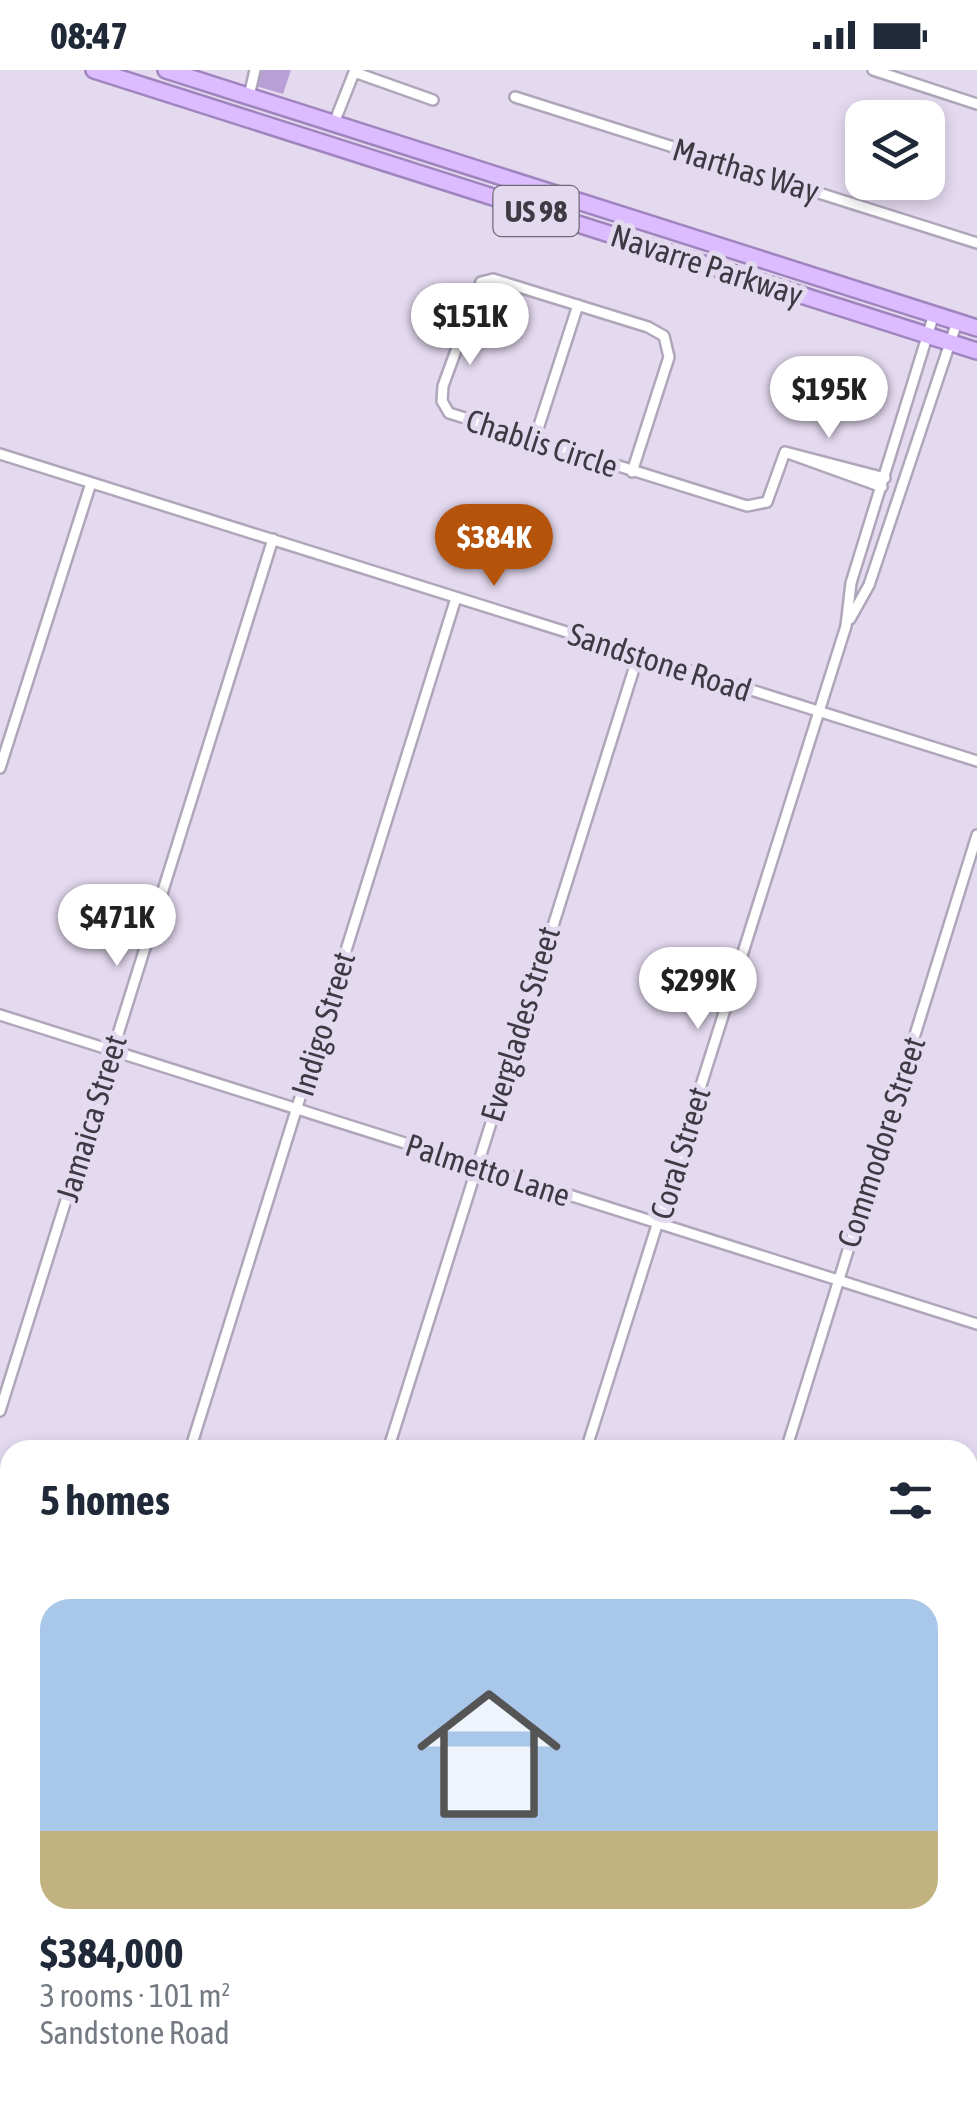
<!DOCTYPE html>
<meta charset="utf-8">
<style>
body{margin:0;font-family:"Asap Condensed",sans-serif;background:#f6f6f7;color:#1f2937;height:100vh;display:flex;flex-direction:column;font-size:38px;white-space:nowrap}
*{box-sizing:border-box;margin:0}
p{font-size:32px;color:#747a83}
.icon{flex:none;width:55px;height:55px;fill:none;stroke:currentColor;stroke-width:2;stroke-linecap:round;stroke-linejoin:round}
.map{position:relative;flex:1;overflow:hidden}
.drawer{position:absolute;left:0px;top:1370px;width:978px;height:672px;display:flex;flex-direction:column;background:#fff;border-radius:30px 30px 0 0;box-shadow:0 5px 15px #0003}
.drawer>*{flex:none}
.tools{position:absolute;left:845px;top:30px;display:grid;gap:20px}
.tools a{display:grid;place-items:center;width:100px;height:100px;border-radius:20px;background:#fff;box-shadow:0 5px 15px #0003;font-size:50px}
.price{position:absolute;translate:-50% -85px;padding:0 22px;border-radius:35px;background:#fff;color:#222;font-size:32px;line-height:65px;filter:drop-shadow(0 2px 5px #0008)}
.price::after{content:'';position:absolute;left:50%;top:60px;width:30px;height:22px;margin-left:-15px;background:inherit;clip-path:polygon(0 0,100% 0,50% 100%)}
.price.selected{background:#b45309;color:#fff}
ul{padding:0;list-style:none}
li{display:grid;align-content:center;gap:20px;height:530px;padding:0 40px}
li span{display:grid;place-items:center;height:310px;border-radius:30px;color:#555}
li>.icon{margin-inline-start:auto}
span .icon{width:180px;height:180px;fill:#fffc;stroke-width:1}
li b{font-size:42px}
h2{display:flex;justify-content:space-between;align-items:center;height:120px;padding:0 40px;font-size:42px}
.status{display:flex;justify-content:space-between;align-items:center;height:70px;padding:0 50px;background:#fff;direction:ltr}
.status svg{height:28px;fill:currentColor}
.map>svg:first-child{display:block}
.green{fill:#b89fd5}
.forest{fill:#b08dd6}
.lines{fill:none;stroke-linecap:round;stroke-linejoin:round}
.minor-casing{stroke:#afa6ba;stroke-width:14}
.trunk-casing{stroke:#9f84bd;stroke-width:20}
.minor{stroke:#fff;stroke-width:9}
.trunk{stroke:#dcbcfe;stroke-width:15}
.labels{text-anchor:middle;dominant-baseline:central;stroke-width:10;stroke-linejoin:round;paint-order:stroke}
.shield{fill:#e4daf0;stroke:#706a77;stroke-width:2.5}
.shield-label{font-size:30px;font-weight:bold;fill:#3e3a43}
.street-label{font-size:32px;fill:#3e3a43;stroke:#e4daf0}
</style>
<div class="status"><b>08:47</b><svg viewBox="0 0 49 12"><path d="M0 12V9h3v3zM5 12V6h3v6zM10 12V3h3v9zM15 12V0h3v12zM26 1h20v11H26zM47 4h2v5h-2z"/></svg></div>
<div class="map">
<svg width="977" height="2042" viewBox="0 0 977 2042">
<rect width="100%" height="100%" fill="#e4daf0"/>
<path class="green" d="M260 0H291L283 24 256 16Z
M0 1736 10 1740V1895L0 1892Z
M570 2032 688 2033 697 2042H566Z"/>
<path class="forest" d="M0 1609 10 1613V1707L0 1704Z
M233 2032H280V2033L277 2042H230Z
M488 2033H570L566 2042H492Z"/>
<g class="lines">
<defs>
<path id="minor" d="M873 0 977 34
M354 2 433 30
M249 26 255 0
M515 27 977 173
M334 53 355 0
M534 371 578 235
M785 382 885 408
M785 382 882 417
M0 384 977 691
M632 402 669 287 664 266 648 257 493 209 481 212 443 316 442 331 449 343 747 436 767 432 785 382
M850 549 869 515 957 252
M0 698 91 413
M0 945 977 1254
M0 1341 273 469
M190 1380 456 528
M388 1380 638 586
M586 1380 846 556 851 513 934 244
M786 1380 977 765
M968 1438 977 1407
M0 1508 10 1511
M0 1709 10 1713
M968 1813 977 1816
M968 2015 977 2018
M282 2042 285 2032
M799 2042 802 2032"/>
<path id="trunk" d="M94 0 977 281
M166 0 977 258"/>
</defs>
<use href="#minor" class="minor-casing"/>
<use href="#trunk" class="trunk-casing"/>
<use href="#minor" class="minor"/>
<use href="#trunk" class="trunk"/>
</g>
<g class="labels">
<rect class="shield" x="493.5" y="116" width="85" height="50" rx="8"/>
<g class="shield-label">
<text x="536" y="141">US 98</text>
</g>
<g class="street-label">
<text transform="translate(746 100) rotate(17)">Marthas Way</text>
<text transform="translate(707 195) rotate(18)">Navarre Parkway</text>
<text transform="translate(542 373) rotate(18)">Chablis Circle</text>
<text transform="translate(660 592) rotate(18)">Sandstone Road</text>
<text transform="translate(323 954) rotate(-73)">Indigo Street</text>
<text transform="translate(520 954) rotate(-73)">Everglades Street</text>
<text transform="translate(91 1048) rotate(-73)">Jamaica Street</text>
<text transform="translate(881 1072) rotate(-72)">Commodore Street</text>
<text transform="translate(680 1083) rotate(-73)">Coral Street</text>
<text transform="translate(488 1100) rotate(18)">Palmetto Lane</text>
</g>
</g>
</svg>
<div class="tools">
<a><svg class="icon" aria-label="layers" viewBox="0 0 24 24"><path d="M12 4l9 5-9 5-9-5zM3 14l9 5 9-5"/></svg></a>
</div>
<b class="price" style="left:470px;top:298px">$151K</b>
<b class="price" style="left:829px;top:371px">$195K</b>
<b class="price selected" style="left:494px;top:519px">$384K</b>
<b class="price" style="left:117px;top:899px">$471K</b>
<b class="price" style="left:698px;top:962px">$299K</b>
<section class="drawer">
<h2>5 homes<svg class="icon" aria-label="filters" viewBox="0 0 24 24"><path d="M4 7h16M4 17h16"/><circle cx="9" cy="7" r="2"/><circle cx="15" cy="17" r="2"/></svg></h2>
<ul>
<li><span style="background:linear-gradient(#a9c7e8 75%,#c2b280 0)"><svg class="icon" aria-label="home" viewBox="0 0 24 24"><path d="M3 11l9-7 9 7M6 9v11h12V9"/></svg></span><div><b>$384,000</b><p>3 rooms · 101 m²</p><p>Sandstone Road</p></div></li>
</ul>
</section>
</div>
